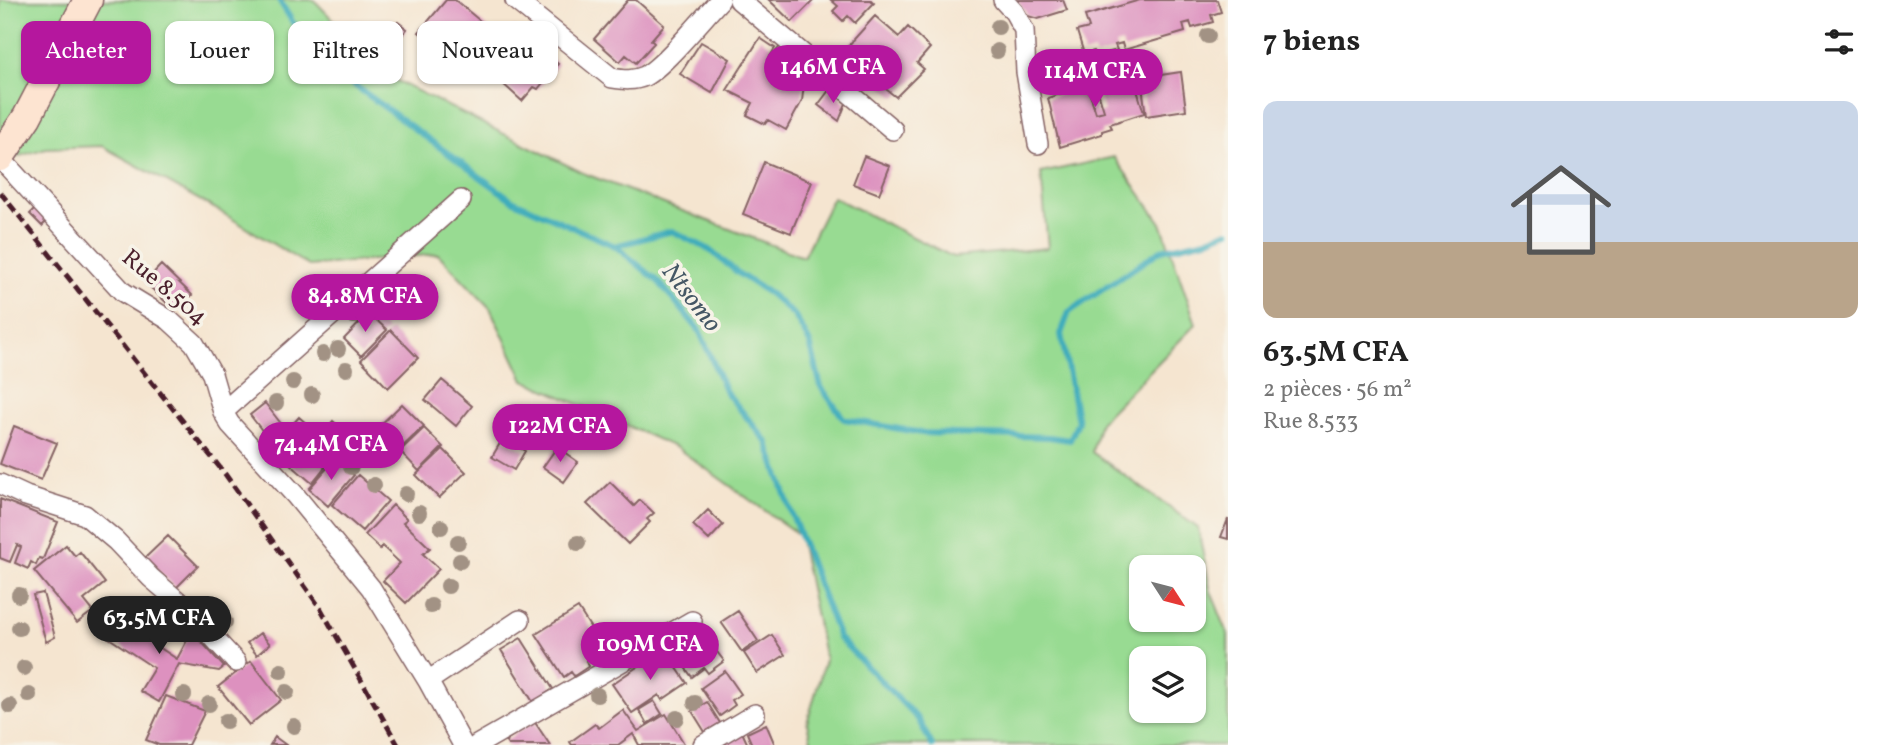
<!DOCTYPE html>
<html lang="fr">
<meta charset="utf-8">
<style>
body{margin:0;font-family:Vollkorn,serif;background:#f6f6f6;color:#222;height:100vh;display:flex;flex-direction:column;font-size:26px;white-space:nowrap}
*{box-sizing:border-box;margin:0}
p{font-size:23px;color:#767676}
.icon{flex:none;width:38px;height:38px;fill:none;stroke:currentColor;stroke-width:2;stroke-linecap:round;stroke-linejoin:round}
.map{position:relative;flex:1;overflow:hidden}
.panel{display:flex;flex-direction:column;background:#fff;width:665px}
.panel>*{flex:none}
.hud{position:absolute;left:21px;top:21px;width:665px;height:63px;display:flex;gap:14px}
.needle{width:46px;rotate:126deg}
.fabs{position:absolute;left:1129px;top:555px;display:grid;gap:14px}
.fabs a{display:grid;place-items:center;width:77px;height:77px;border-radius:14px;background:#fff;box-shadow:0 2px 5px #0004;font-size:35px}
.price{position:absolute;translate:-50% -60px;padding:0 16px;border-radius:24px;background:#b5179e;color:#fff;font-size:23px;line-height:46px;filter:drop-shadow(0 2px 4px #0008)}
.price::after{content:'';position:absolute;left:50%;top:42px;width:21px;height:16px;margin-left:-10px;background:inherit;clip-path:polygon(0 0,100% 0,50% 100%)}
.price.on{background:#222;color:#fff}
ul{padding:0;list-style:none}
li{display:grid;align-content:center;gap:14px;height:371px;padding:0 35px}
li+li{border-top:2px solid #e0e0e0}
li span{display:grid;place-items:center;height:217px;border-radius:14px;color:#555}
li>.icon{margin-inline-start:auto}
span .icon{width:126px;height:126px;fill:#fffc;stroke-width:1}
li b{font-size:30px}
h2{display:flex;justify-content:space-between;align-items:center;height:84px;padding:0 35px;font-size:30px}
.pill{padding:0 24px;border-radius:14px;background:#fff;box-shadow:0 2px 5px #0004;font-size:24px;line-height:63px}
.pill.on{background:#b5179e;color:#fff}
main{display:flex;flex:1;min-height:0}
.map>svg:first-child{display:block}
.green{fill:#98db92;stroke:#717d5e;stroke-width:2;fill-rule:evenodd}
.lines{fill:none;stroke-linecap:round;stroke-linejoin:round}
.stream{stroke:#3dacbb;stroke-width:6}
.building{fill:#dd91bf}
.minor-casing{stroke:#866465;stroke-width:22}
.secondary-casing{stroke:#866465;stroke-width:31}
.minor{stroke:#fff;stroke-width:19}
.secondary{stroke:#fde4d1;stroke-width:28}
.rail{stroke:#4a1f2b;stroke-width:5;stroke-dasharray:10 5;stroke-linecap:butt}
.tree{fill:#a29284}
.labels{text-anchor:middle;dominant-baseline:central;stroke-width:7;stroke-linejoin:round;paint-order:stroke}
.street-label{font-size:24px;fill:#4a1f2b;stroke:#f7f3e8}
.water-label{font-size:26px;font-style:italic;fill:#455765;stroke:#f7f3e8}
</style>
<main>
<div class="map">
<svg width="1228" height="745" viewBox="0 0 1228 745">
<rect width="100%" height="100%" fill="#f7f3e8"/>
<filter id="ink" filterUnits="userSpaceOnUse"><feTurbulence type="fractalNoise" baseFrequency=".0143" numOctaves="2"/><feDisplacementMap in="SourceGraphic" scale="14" xChannelSelector="R" yChannelSelector="G"/><feConvolveMatrix kernelMatrix="1 2 1 2 8 2 1 2 1" color-interpolation-filters="sRGB"/></filter>
<filter id="wash" filterUnits="userSpaceOnUse"><feTurbulence type="fractalNoise" baseFrequency=".00686" numOctaves="4" result="noise"/><feDisplacementMap in="SourceGraphic" scale="28" xChannelSelector="R" yChannelSelector="G"/><feGaussianBlur stdDeviation="1.57" result="paint"/><feColorMatrix in="noise" values="0 0 0 0 0 0 0 0 0 0 0 0 0 0 0 0 0 1.4 0 .05"/><feComposite in="paint" operator="in"/></filter>
<g filter="url(#wash)">
<rect width="100%" height="100%" fill="#f5e5d0"/>
<path class="green" d="M0 0H314L387 76 583 173 803 257 833 197 953 257 1048 248 1041 173 1114 157 1161 223 1196 324 1100 422 1092 452 1198 528 1210 589 1228 634V745H812L807 723 825 660 799 535 677 448 524 380 490 308 438 254 309 266 216 209 102 146 46 148 0 162ZM1141 567H1194V620H1141ZM1141 658H1194V710H1141Z"/>
<g class="lines">
<path class="stream" d="M279 0 313 55 512 200 615 246 658 281 699 330 726 392 767 442 791 512 839 638 918 719 932 745
M615 246 672 231 708 249 742 276 770 294 795 316 810 343 821 387 844 419 922 433 1049 437 1070 440 1078 422 1061 334 1069 312 1161 250 1206 240 1228 231"/>
</g>
<g id="blocks">
<path class="building" d="M446 0H455L491 30 460 66 419 32Z
M628 0H636L664 25 651 40 654 43 636 63 626 55 620 62 594 39Z
M769 0H814L792 22Z
M831 0H871L874 3 855 23 848 16 843 21 833 11 838 6Z
M1017 0H1063L1067 10 1038 19 1028 16Z
M1140 0H1217L1221 12 1211 15 1213 22 1192 28 1190 22 1183 24 1185 32 1124 50 1122 43 1115 45 1117 50 1096 56 1094 51 1084 54 1077 31 1089 28 1085 16Z
M875 16 899 37 908 27 930 48 917 63 924 69 896 97 873 79 870 81 859 72 856 75 838 57Z
M398 22 407 29 393 47 384 39Z
M513 27 558 64 538 89 534 87 522 101 482 65Z
M760 38 775 48 768 60 804 84 802 101 786 130 768 120 765 124 747 115 753 103 727 90Z
M701 42 730 59 712 93 680 74Z
M781 45 815 77 809 86 771 58Z
M1131 70 1144 113 1110 124 1112 128 1102 131V134L1060 147 1048 98 1087 85 1096 113 1104 111 1095 82Z
M1181 72 1186 110 1146 116 1141 78Z
M830 89 846 103 839 121 818 105Z
M864 156 890 166 879 194 853 184Z
M764 162 812 182 791 233 743 214Z
M38 206 50 218 42 226 30 214Z
M161 265 192 295 175 311 145 282Z
M369 313 387 330 361 356 344 339Z
M391 330 418 358 388 388 361 360Z
M442 380 472 406 456 426 425 400Z
M265 403 286 430 268 446 260 436 264 433 250 415Z
M402 404 424 426 394 455 372 433Z
M299 417 315 431 288 462 272 448Z
M333 421 350 436 312 483 290 464 315 435 319 438Z
M14 426 57 443 41 480 0 464Z
M424 428 443 447 419 471 400 451Z
M503 438 525 451 514 470 492 457Z
M557 447 578 462 564 482 543 467Z
M443 449 466 472 439 498 416 475Z
M335 459 354 475 328 506 309 489Z
M358 475 388 501 362 531 332 505Z
M610 482 634 506 640 500 654 513 647 519 650 522 628 544 587 504Z
M0 499 58 522 43 559 39 558 36 565 31 562 28 569 15 563 21 547 17 545 10 562 0 558Z
M393 505 407 519 403 522 430 548 423 554 439 569 406 603 383 581 400 563 382 546 380 549 365 535Z
M708 510 723 525 709 540 693 525Z
M1228 519V539L1221 537Z
M168 536 198 566 176 588 145 558Z
M66 545 75 556 80 552 105 583 84 600 93 611 77 623 34 571Z
M43 593 55 637 46 642 33 595Z
M578 608 605 650 586 661 589 666 574 676 571 672 564 677 536 634Z
M738 611 758 641 742 652 721 622Z
M110 615 177 659 192 631 224 667 219 671 179 664 159 702 140 691 154 668 97 630 103 621 105 622Z
M260 633 270 644 257 655 247 643Z
M772 635 785 655 757 673 744 653Z
M521 638 553 689 533 702 501 650Z
M704 641 710 651 714 648 724 661 708 673 704 668 692 677 676 655 689 646 691 650Z
M664 649 687 683 662 700 659 695 632 713 612 684Z
M251 661 281 700 249 725 218 687Z
M725 671 741 694 732 700 735 705 720 716 701 688Z
M166 696 205 711 188 745H159L146 740Z
M654 701 662 714 647 724 639 710Z
M707 702 720 723 705 732 692 711Z
M623 710 638 731 666 714 685 745H639L633 734 618 745H572L570 742 595 724 599 728Z
M534 721 550 745H508L505 741Z
M766 724 775 745H752L747 733Z
M742 732 748 745H715Z
M275 737 286 745H270Z"/>
</g>
</g>
<g filter="url(#ink)">
<use href="#blocks" fill-opacity="0" stroke="#866465" stroke-width="2"/>
<g class="lines">
<defs>
<path id="minor" d="M515 0 612 78C624 80 634 81 645 76 665 65 702 19 720 0
M739 0 893 130
M1003 0 1014 12 1024 30 1026 72 1038 144
M0 158 123 292 169 320 194 343 212 374 223 412 230 424 295 495 371 588 428 681 463 745
M223 412 461 200
M0 484 26 496 85 515 116 541 151 578 185 607 236 662
M428 681 520 620
M477 745 692 621
M703 745 755 714"/>
<path id="secondary" d="M0 157 27 117 88 0"/>
</defs>
<use href="#minor" class="minor-casing"/>
<use href="#secondary" class="secondary-casing"/>
<use href="#minor" class="minor"/>
<use href="#secondary" class="secondary"/>
<path class="rail" d="M0 192 225 474 321 609 398 745"/>
</g>
<g class="tree">
<circle cx="998" cy="27" r="8"/>
<circle cx="1208" cy="36" r="8"/>
<circle cx="997" cy="51" r="8"/>
<circle cx="1096" cy="69" r="8"/>
<circle cx="378" cy="311" r="8"/>
<circle cx="354" cy="316" r="8"/>
<circle cx="338" cy="349" r="8"/>
<circle cx="323" cy="354" r="8"/>
<circle cx="346" cy="369" r="8"/>
<circle cx="293" cy="382" r="8"/>
<circle cx="312" cy="395" r="8"/>
<circle cx="276" cy="403" r="8"/>
<circle cx="351" cy="467" r="8"/>
<circle cx="374" cy="485" r="8"/>
<circle cx="406" cy="494" r="8"/>
<circle cx="419" cy="513" r="8"/>
<circle cx="441" cy="527" r="8"/>
<circle cx="458" cy="542" r="8"/>
<circle cx="578" cy="543" r="8"/>
<circle cx="460" cy="561" r="8"/>
<circle cx="448" cy="586" r="8"/>
<circle cx="19" cy="595" r="8"/>
<circle cx="431" cy="606" r="8"/>
<circle cx="225" cy="622" r="8"/>
<circle cx="19" cy="628" r="8"/>
<circle cx="24" cy="668" r="8"/>
<circle cx="281" cy="671" r="8"/>
<circle cx="287" cy="692" r="8"/>
<circle cx="29" cy="695" r="8"/>
<circle cx="184" cy="695" r="8"/>
<circle cx="597" cy="695" r="8"/>
<circle cx="695" cy="703" r="8"/>
<circle cx="209" cy="704" r="8"/>
<circle cx="10" cy="706" r="8"/>
<circle cx="677" cy="718" r="8"/>
<circle cx="226" cy="721" r="8"/>
<circle cx="294" cy="726" r="8"/>
</g>
</g>
<g class="labels">
<g class="street-label">
<text transform="translate(164 288) rotate(40)">Rue 8.504</text>
</g>
<g class="water-label">
<text transform="translate(691 298) rotate(52)">Ntsomo</text>
</g>
</g>
</svg>
<div class="fabs">
<a><svg class="needle" viewBox="-14 -14 28 28"><path d="M0-13l5 13h-10z" fill="#e53935"/><path d="M0 13l5-13h-10z" fill="#767676"/></svg></a>
<a><svg class="icon" aria-label="layers" viewBox="0 0 24 24"><path d="M12 4l9 5-9 5-9-5zM3 14l9 5 9-5"/></svg></a>
</div>
<b class="price" style="left:833px;top:105px">146M CFA</b>
<b class="price" style="left:1095px;top:109px">114M CFA</b>
<b class="price" style="left:365px;top:334px">84.8M CFA</b>
<b class="price" style="left:560px;top:464px">122M CFA</b>
<b class="price" style="left:331px;top:482px">74.4M CFA</b>
<b class="price on" style="left:159px;top:656px">63.5M CFA</b>
<b class="price" style="left:650px;top:682px">109M CFA</b>
<div class="hud">
<a class="pill on">Acheter</a>
<a class="pill">Louer</a>
<a class="pill">Filtres</a>
<a class="pill">Nouveau</a>
</div>
</div>
<section class="panel">
<h2>7 biens<svg class="icon" aria-label="filters" viewBox="0 0 24 24"><path d="M4 7h16M4 17h16"/><circle cx="9" cy="7" r="2"/><circle cx="15" cy="17" r="2"/></svg></h2>
<ul>
<li><span style="background:linear-gradient(#c9d6e8 65%,#b9a48a 0)"><svg class="icon" aria-label="home" viewBox="0 0 24 24"><path d="M3 11l9-7 9 7M6 9v11h12V9"/></svg></span><div><b>63.5M CFA</b><p>2 pièces · 56 m²</p><p>Rue 8.533</p></div></li>
</ul>
</section>
</main>
